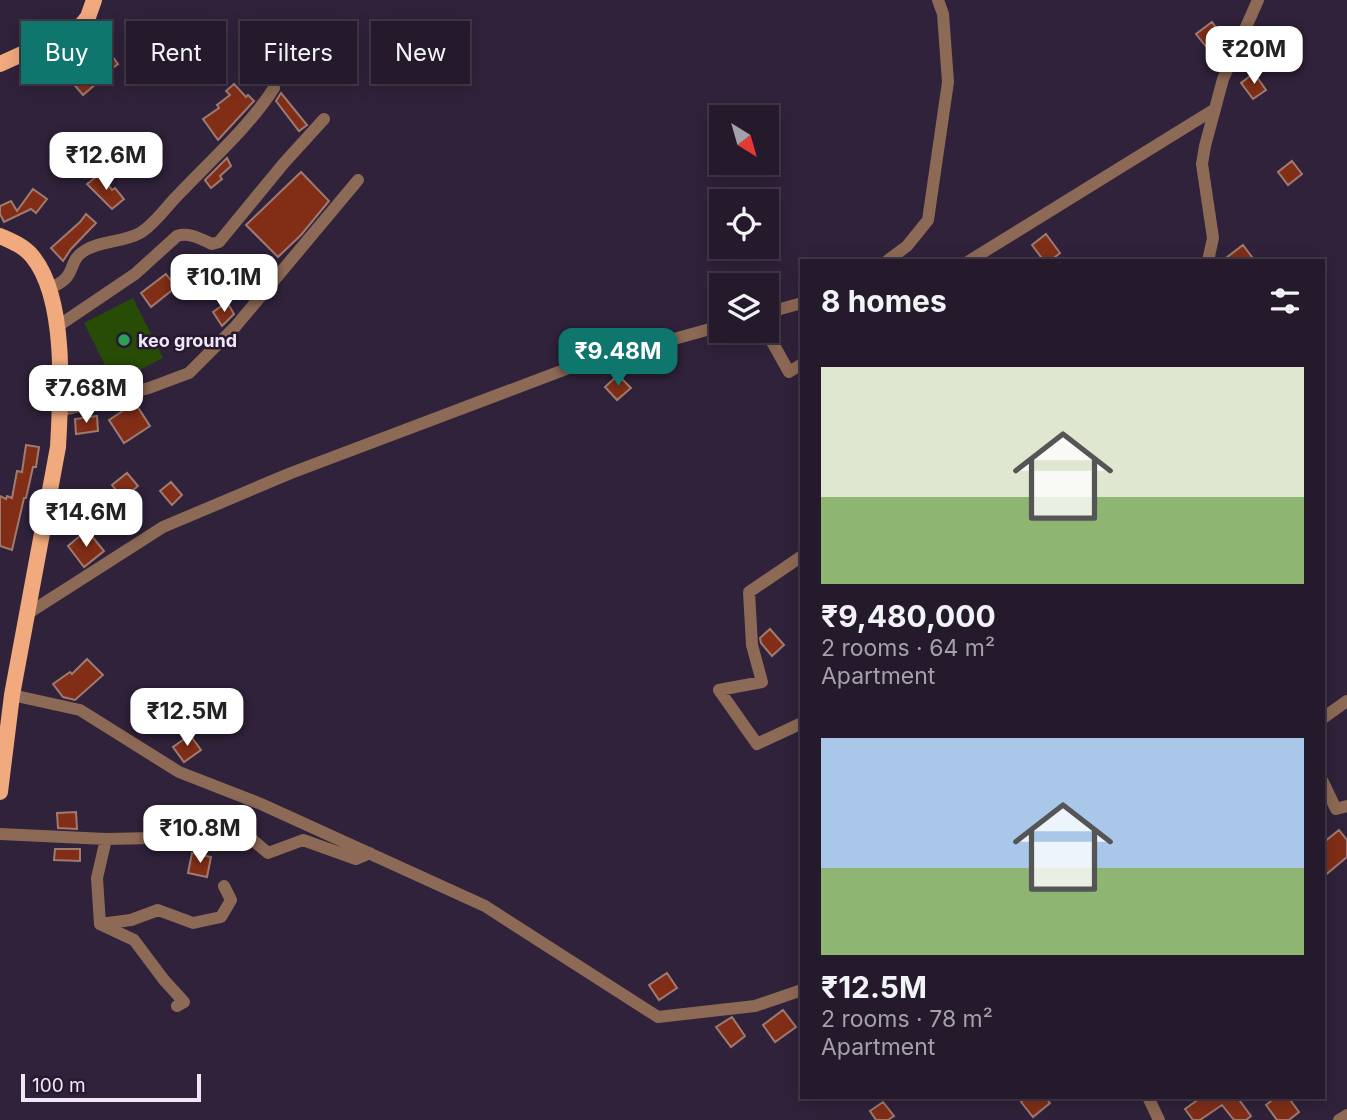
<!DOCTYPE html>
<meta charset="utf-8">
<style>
body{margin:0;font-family:Inter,sans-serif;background:#302738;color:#f1f3f6;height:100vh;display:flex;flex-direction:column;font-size:26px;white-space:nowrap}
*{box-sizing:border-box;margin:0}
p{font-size:23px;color:#a3a1a9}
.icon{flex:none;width:38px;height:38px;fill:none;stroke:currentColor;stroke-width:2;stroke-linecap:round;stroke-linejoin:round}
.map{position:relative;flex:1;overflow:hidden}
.sheet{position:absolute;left:800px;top:259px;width:525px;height:840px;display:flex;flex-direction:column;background:#241a2c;border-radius:0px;box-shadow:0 4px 18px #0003,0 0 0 2px #413848}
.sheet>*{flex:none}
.guide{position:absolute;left:21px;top:21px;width:665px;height:63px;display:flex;gap:14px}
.needle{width:46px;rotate:143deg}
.buttons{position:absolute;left:709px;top:105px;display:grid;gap:14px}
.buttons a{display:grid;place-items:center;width:70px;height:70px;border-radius:0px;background:#241a2c;box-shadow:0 4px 18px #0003,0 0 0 2px #413848;font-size:35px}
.scale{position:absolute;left:21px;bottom:18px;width:180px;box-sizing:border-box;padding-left:7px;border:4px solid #f0e7f7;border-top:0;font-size:19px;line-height:24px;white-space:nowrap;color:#f0e7f7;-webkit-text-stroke:5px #271930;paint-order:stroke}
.price{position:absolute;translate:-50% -60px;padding:0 16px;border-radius:14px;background:#fff;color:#222;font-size:23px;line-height:46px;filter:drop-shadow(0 2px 4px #0008)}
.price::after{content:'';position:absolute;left:50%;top:42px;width:21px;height:16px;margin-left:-10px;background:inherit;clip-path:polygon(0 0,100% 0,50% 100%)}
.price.on{background:#0f766e;color:#fff}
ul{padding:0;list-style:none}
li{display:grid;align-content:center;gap:14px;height:371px;padding:0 21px}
li span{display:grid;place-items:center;height:217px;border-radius:0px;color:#555}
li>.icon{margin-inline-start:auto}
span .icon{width:126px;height:126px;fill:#fffc;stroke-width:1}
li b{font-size:30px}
h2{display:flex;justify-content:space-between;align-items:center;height:84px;padding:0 21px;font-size:30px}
.pill{padding:0 24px;border-radius:0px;background:#241a2c;box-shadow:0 4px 18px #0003,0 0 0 2px #413848;font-size:24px;line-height:63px}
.pill.on{background:#0f766e;color:#fff}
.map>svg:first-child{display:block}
.green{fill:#264c06}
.building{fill:#822e17;stroke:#9e7b71;stroke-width:2}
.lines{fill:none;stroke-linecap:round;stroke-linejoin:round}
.minor{stroke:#8d6a55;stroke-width:12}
.major{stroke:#f1aa7d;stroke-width:16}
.leisure-dot{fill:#2e9e5b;stroke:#271930;stroke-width:2.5}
.labels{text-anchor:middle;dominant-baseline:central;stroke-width:5;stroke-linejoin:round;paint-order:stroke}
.poi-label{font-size:18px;font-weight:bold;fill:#f0e7f7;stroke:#271930;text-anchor:start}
</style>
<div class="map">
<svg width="1347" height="1120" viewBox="0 0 1347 1120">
<rect width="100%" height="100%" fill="#30223a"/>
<path class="green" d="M133 298 163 358 114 383 84 323Z"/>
<path class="building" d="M1212 22 1223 38 1208 49 1196 34Z
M1256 46 1268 61 1255 71 1243 56Z
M107 49 118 64 95 81 97 83 83 95 67 76 64 79 53 66 68 54 80 69Z
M1254 73 1266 90 1253 99 1241 83Z
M234 84 246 97 248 95 254 101 218 140 203 119 219 108 217 105 230 95 226 91Z
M281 93 307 125 299 131 276 101Z
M227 158 231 166 220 176 222 179 211 188 205 180Z
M1292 161 1302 174 1288 185 1278 172Z
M301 172 329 201 301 235 278 257 246 225Z
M100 174 112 190 115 188 124 199 112 209 87 184Z
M33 189 47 199 36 213 31 209 4 222 0 214V206L11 201 17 211Z
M86 214 96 223 71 249 63 261 51 248 80 222Z
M1046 234 1060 253 1050 261H1044L1032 245Z
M1243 245 1255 261H1222Z
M166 274 176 287 151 307 141 293Z
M227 302 234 314 222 326 213 312Z
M618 375 631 388 617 400 605 387Z
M135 403 150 426 124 443 109 420Z
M97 416 98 431 76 434 75 419Z
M26 445 39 447 36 467H33L26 498H24L12 550 0 546V496L6 499 7 496 12 498 17 471 22 472Z
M127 473 138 486 123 499 112 485Z
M171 482 182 495 172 505 160 491Z
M87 530 104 551 84 567 68 546Z
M770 629 784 645 772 656 761 643 760 638Z
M87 659 103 675 75 700 63 697 53 684 70 672 72 674Z
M190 735 201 750 184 762 173 747Z
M76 812 77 829 58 828 57 813Z
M1339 830 1347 840V857L1323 877V843Z
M55 849H80V861L54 860Z
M192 853 211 857 207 877 188 873Z
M667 973 677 988 659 1000 649 985Z
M783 1010 796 1027 775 1042 763 1025Z
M732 1017 745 1036 731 1047 716 1027Z
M1027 1097H1045L1050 1103 1033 1117 1021 1102Z
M1202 1097H1237L1251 1116 1246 1120H1234L1222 1105 1200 1120H1193L1185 1109Z
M1276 1097H1288L1299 1112 1289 1120H1277L1266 1105Z
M883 1102 894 1116 888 1120H876L870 1111Z"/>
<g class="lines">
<path class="minor" d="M887 261 907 246 928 220 948 82 943 14 938 0
M969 261 1215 109
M1208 261 1213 238 1202 164 1205 146 1223 79 1258 0
M49 288C79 278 66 262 84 251 101 240 122 243 140 233 154 225 166 207 178 195 210 161 249 127 274 88
M766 313 802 303
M58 326 135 274 177 236C189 232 201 239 212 244L219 242 284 163 324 119
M766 331 789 372 802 364
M60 411 149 388 189 373 235 327 358 180
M802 556 749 592 752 645 762 682 719 690 757 744 802 723
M27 614 163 527 291 473 569 368 721 326
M12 695 80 710 179 772 261 804 485 906 658 1017 755 1006 802 990
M1323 718 1347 701
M1323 782 1336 809 1347 806
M0 834 106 839 248 836 268 853 303 840 356 859 370 853
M106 839 97 878 100 924 134 940 164 980 184 1002 177 1006
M100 924 131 920 158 910 193 923 221 917 231 900 224 886
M1148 1097 1159 1120
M1339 1120 1347 1115"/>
<path class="major" d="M0 64 79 28 88 17 94 0
M0 236C11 241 24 246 32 256 67 298 61 395 58 447L12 695 0 792"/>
</g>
<circle class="leisure-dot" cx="124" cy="340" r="7"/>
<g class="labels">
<g class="poi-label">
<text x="138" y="340">keo ground</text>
</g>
</g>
</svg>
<div class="buttons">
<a><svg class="needle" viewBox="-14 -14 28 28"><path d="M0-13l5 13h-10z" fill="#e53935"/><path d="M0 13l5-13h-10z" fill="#a3a1a9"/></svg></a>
<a><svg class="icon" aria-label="locate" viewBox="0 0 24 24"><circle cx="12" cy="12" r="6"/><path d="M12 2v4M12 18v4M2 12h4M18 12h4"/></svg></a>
<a><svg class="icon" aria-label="layers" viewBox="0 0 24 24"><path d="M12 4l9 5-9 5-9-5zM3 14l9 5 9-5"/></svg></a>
</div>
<div class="scale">100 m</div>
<b class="price" style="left:1254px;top:86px">₹20M</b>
<b class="price" style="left:106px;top:192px">₹12.6M</b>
<b class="price" style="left:224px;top:314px">₹10.1M</b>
<b class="price on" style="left:618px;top:388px">₹9.48M</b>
<b class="price" style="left:86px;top:425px">₹7.68M</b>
<b class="price" style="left:86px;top:549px">₹14.6M</b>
<b class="price" style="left:187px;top:748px">₹12.5M</b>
<b class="price" style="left:200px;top:865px">₹10.8M</b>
<div class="guide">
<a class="pill on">Buy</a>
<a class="pill">Rent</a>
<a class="pill">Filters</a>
<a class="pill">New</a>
</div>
<section class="sheet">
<h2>8 homes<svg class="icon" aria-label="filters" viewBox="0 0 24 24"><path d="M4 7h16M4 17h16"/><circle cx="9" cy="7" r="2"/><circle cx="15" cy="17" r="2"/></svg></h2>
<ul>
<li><span style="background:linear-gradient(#dfe7d0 60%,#8fb573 0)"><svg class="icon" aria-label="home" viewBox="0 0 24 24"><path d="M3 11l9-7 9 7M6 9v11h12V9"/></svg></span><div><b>₹9,480,000</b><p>2 rooms · 64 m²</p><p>Apartment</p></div></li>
<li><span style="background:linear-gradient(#a9c7e8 60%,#8fb573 0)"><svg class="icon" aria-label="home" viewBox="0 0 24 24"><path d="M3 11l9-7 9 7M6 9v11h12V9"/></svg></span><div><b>₹12.5M</b><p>2 rooms · 78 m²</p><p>Apartment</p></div></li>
</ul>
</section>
</div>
